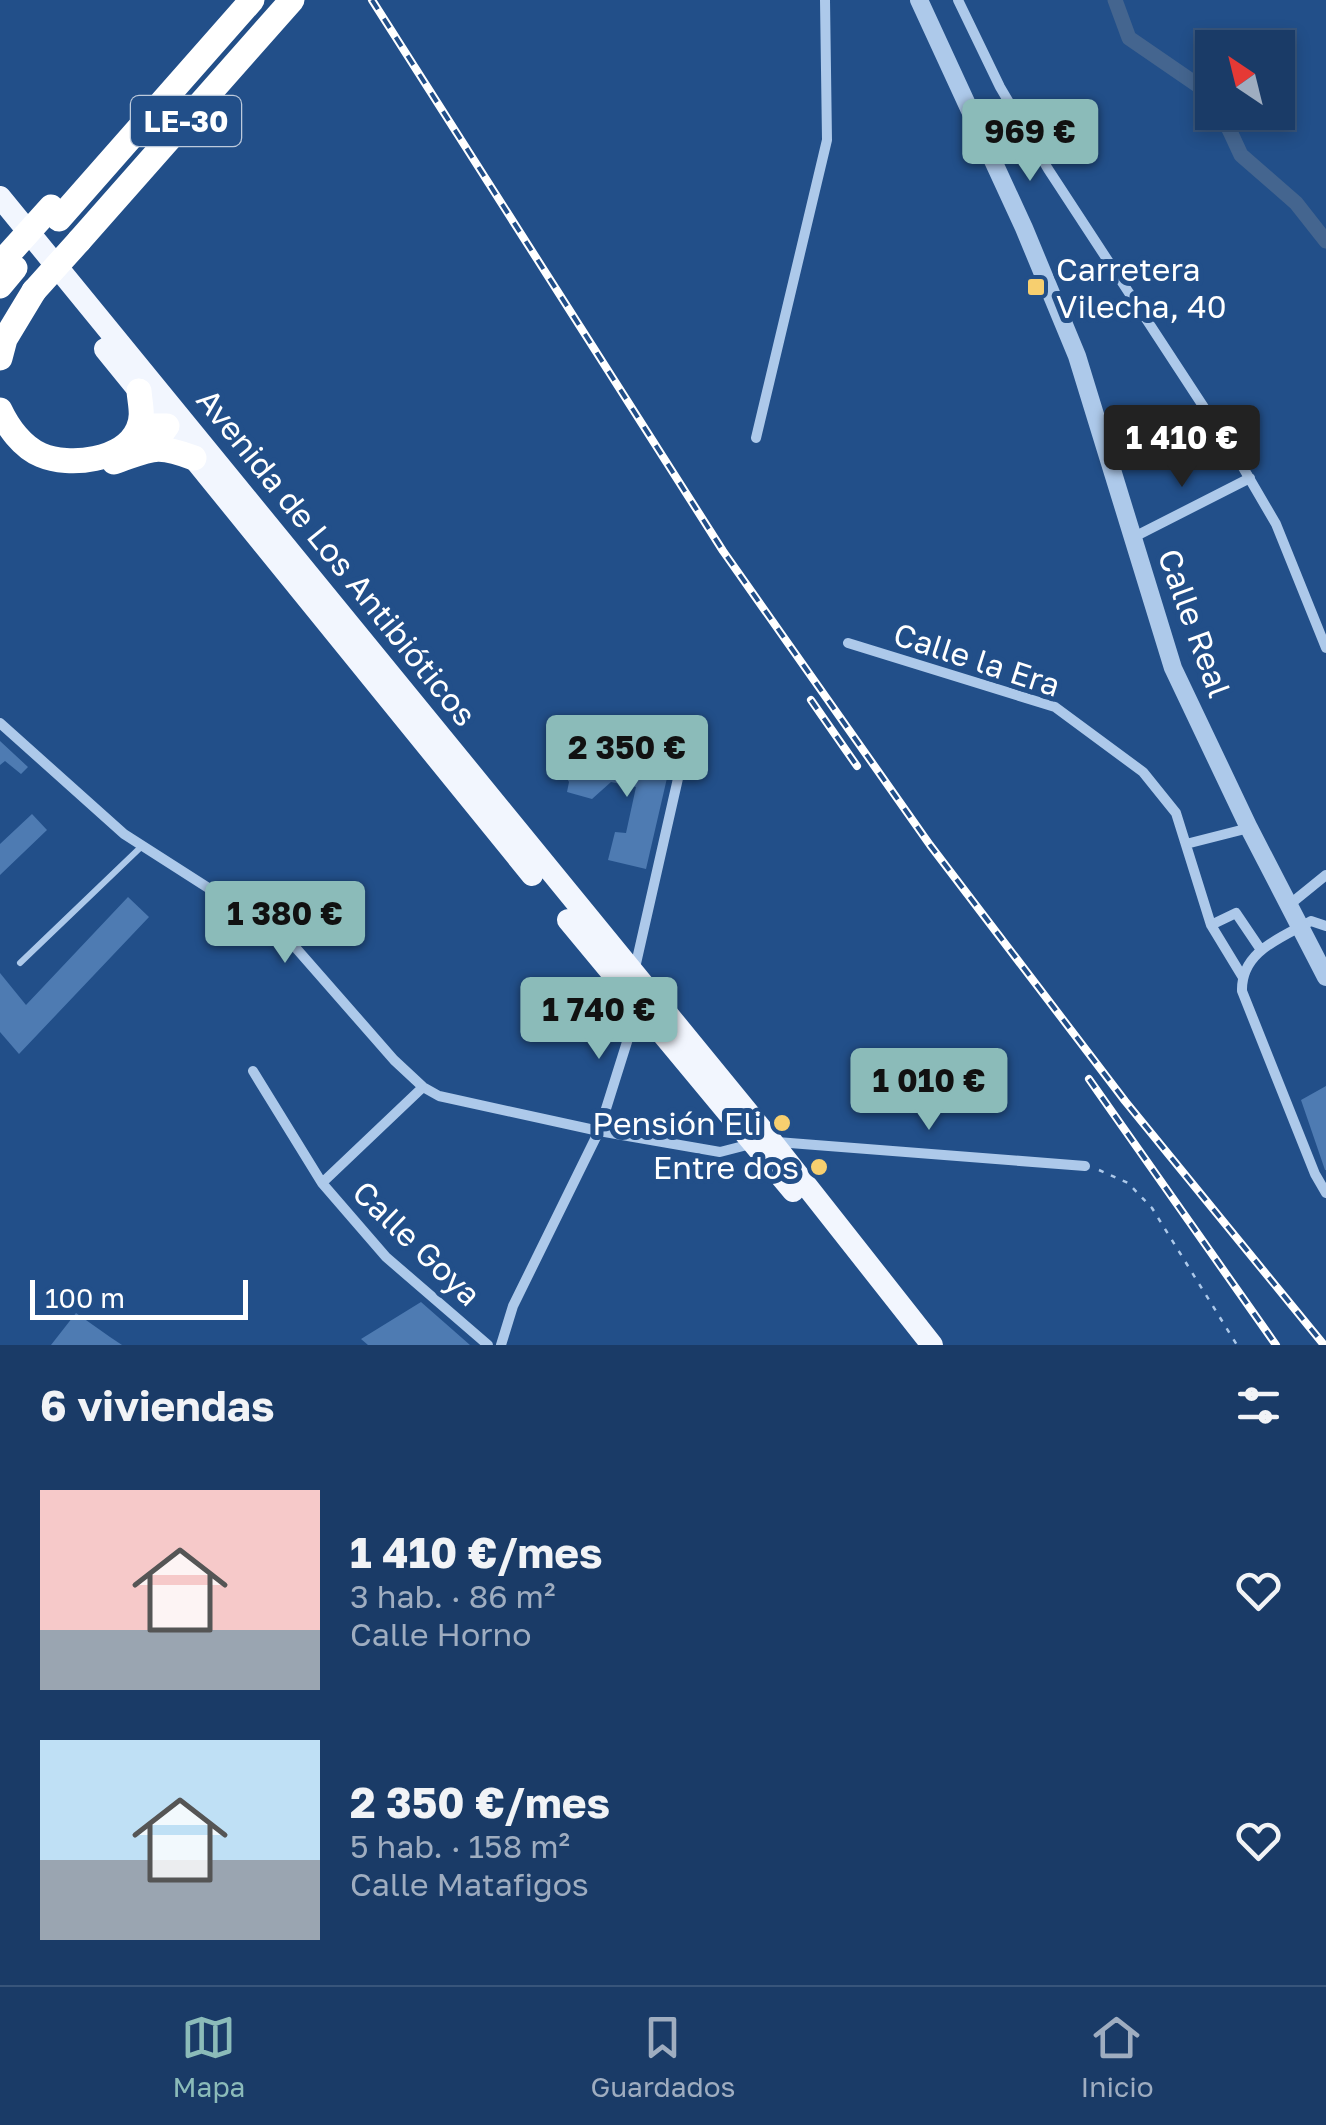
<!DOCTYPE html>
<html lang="es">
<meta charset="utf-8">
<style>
body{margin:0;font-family:"Golos Text",sans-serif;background:#23426d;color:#f1f3f6;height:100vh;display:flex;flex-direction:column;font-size:38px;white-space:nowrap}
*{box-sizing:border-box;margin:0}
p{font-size:32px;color:#9fadc0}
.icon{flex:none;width:55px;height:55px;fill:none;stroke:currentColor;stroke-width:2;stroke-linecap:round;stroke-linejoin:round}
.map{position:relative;height:1345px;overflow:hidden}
.panel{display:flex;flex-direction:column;background:#1a3b67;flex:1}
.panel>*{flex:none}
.needle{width:65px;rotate:325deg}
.fabs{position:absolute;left:1195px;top:30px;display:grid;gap:20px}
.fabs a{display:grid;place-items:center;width:100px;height:100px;border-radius:0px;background:#1a3b67;box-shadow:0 5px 15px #0003,0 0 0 2px #38557b;font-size:50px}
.scale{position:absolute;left:30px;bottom:25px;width:218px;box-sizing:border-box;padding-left:10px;border:5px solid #fff;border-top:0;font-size:28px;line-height:35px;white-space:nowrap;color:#fff;-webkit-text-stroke:8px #224f89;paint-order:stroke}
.price{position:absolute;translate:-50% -85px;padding:0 22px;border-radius:10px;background:#8bbbb9;color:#111;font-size:32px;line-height:65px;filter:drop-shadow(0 2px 5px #0008)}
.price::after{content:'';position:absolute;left:50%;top:60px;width:30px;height:22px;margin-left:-15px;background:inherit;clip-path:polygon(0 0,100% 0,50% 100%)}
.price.active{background:#222;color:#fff}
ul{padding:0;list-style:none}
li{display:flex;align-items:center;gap:30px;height:250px;padding:0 40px}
li span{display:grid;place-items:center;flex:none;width:280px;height:200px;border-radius:0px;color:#555}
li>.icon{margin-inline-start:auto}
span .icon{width:120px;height:120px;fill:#fffc;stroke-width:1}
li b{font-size:42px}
h2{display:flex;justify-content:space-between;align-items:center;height:120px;padding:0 40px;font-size:42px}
.tab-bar{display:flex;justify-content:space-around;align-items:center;height:140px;border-top:2px solid #38557b;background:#1a3b67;font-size:28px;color:#9fadc0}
.tab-bar a{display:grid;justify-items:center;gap:5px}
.tab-bar .active{color:#8bbbb9}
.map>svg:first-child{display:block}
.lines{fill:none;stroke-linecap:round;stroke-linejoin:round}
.canal{stroke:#44658f;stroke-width:15}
.building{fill:#4e7bb2}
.path{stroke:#adc9ea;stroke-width:2.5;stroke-dasharray:5 8;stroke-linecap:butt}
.service{stroke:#adc9ea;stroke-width:6}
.minor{stroke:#adc9ea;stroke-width:10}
.tertiary{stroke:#adc9ea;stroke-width:18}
.primary{stroke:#f2f6fe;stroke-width:22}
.motorway{stroke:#fff;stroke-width:25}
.rail-casing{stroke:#fff;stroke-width:8}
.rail{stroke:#224f89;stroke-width:4;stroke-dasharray:11;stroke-linecap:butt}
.motorway-bridge{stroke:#fff;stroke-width:25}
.poi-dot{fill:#f7cf6f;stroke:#224f89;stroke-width:4}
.labels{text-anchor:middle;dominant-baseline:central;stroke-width:10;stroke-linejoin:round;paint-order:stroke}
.shield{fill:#224f89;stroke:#bdcadc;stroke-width:2.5}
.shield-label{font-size:30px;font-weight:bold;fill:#fff}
.poi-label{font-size:32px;fill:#fff;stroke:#224f89;text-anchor:end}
.street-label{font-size:32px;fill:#fff;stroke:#224f89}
</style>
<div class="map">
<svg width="1326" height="1345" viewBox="0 0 1326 1345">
<rect width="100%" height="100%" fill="#224f89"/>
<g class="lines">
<path class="canal" d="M1115 0 1129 38 1212 95
M1221 112 1241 155 1296 203 1326 241"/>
</g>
<path class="building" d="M0 741 28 767 21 774 5 761 0 765Z
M604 748 611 761 612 750 670 765 646 869 608 860 615 832 626 833 636 787 611 782 592 799 567 792 569 782 565 775 591 759 601 763Z
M32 814 47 830 0 875V844Z
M128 897 149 917 19 1054 0 1032V973L26 1005Z
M1326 1086V1170H1325L1301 1100Z
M421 1302 470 1345H368L361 1339Z
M76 1313 110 1337 122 1345H51Z"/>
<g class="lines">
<path class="path" d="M1099 1170 1128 1183 1152 1208 1237 1345"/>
<path class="service" d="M20 963 142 846"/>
<path class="minor" d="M958 0 1000 87 1048 169 1241 464 1276 524 1326 648
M756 438 827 140 825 0
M1132 538 1250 478
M848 643 1055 707 1143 772 1176 813 1211 925 1242 976
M0 723 124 834 288 939 394 1060 423 1087 439 1096 599 1131 720 1152 751 1144
M1186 844 1249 828
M1289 905 1326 875
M1211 925 1236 913 1261 950
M1326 926 1311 921C1281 938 1241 951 1242 991L1315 1174 1326 1193
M635 968 689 730
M253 1071 322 1183 386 1257 488 1345
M777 1142 1085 1166
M322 1183 423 1087
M501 1345 513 1306 599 1131 632 1026 641 1012"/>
<path class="tertiary" d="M919 0 1024 228 1077 356 1173 668 1249 828 1326 977"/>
<path class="primary" d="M0 197 772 1142 932 1345
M105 349 532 875
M568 920 793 1191"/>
<path class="motorway" d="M59 219 252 0
M79 241 292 0
M0 286 15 268
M0 358 5 339 34 291
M0 410C8 427 22 447 41 455 69 467 124 461 138 429 144 416 140 404 139 391
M137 432 150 426H167L151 448
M114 462C152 449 155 443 194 458"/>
<defs>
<path id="rail" d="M372 0 723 551 930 845 1125 1101 1324 1345
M811 700 857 766
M1089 1079 1276 1345"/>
</defs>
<use href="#rail" class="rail-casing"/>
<use href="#rail" class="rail"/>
<path class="motorway-bridge" d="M6 257 51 207
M34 291 79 241"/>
</g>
<g class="poi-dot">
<rect x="1026" y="277" width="20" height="20" rx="5"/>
<circle cx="782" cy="1123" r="10"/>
<circle cx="819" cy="1167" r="10"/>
</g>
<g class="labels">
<rect class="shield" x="131" y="96" width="110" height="50" rx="8"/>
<g class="shield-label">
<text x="186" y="121">LE-30</text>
</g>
<g class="poi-label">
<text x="1056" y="269" text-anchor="start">Carretera<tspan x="1056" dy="37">Vilecha, 40</tspan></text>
<text x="762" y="1123">Pensión Eli</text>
<text x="799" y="1167">Entre dos</text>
</g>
<g class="street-label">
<text transform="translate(337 557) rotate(51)">Avenida de Los Antibióticos</text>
<text transform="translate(1195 623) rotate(70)">Calle Real</text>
<text transform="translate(977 659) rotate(18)">Calle la Era</text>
<text transform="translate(417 1243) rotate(44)">Calle Goya</text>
</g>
</g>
</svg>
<div class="fabs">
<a><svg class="needle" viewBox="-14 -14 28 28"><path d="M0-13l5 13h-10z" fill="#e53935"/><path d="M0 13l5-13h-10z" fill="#9fadc0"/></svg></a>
</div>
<div class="scale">100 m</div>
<b class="price" style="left:1030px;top:184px">969 €</b>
<b class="price active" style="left:1182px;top:490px">1 410 €</b>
<b class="price" style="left:627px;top:800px">2 350 €</b>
<b class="price" style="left:285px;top:966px">1 380 €</b>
<b class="price" style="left:599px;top:1062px">1 740 €</b>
<b class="price" style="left:929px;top:1133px">1 010 €</b>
</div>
<section class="panel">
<h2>6 viviendas<svg class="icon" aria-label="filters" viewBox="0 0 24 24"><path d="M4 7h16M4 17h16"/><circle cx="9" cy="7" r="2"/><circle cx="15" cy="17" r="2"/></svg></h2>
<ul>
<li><span style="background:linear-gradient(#f6c9c9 70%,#9aa5b1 0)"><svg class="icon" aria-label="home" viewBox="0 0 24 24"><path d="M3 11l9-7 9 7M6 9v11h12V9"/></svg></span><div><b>1 410 €/mes</b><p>3 hab. · 86 m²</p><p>Calle Horno</p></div><svg class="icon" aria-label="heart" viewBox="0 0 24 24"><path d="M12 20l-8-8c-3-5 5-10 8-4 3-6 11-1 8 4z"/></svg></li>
<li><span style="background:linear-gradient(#bfe0f5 60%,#9aa5b1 0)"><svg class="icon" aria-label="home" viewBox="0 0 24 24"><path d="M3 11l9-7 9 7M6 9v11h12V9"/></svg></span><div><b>2 350 €/mes</b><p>5 hab. · 158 m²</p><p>Calle Matafigos</p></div><svg class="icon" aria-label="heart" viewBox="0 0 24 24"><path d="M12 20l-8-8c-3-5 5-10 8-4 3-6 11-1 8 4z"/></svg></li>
</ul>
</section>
<nav class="tab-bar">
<a class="active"><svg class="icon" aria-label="map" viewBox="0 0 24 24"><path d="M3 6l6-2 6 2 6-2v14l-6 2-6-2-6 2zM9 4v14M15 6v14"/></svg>Mapa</a>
<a><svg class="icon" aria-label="saved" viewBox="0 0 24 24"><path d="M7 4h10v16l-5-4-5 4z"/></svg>Guardados</a>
<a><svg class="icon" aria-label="home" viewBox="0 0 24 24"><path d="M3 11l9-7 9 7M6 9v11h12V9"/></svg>Inicio</a>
</nav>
